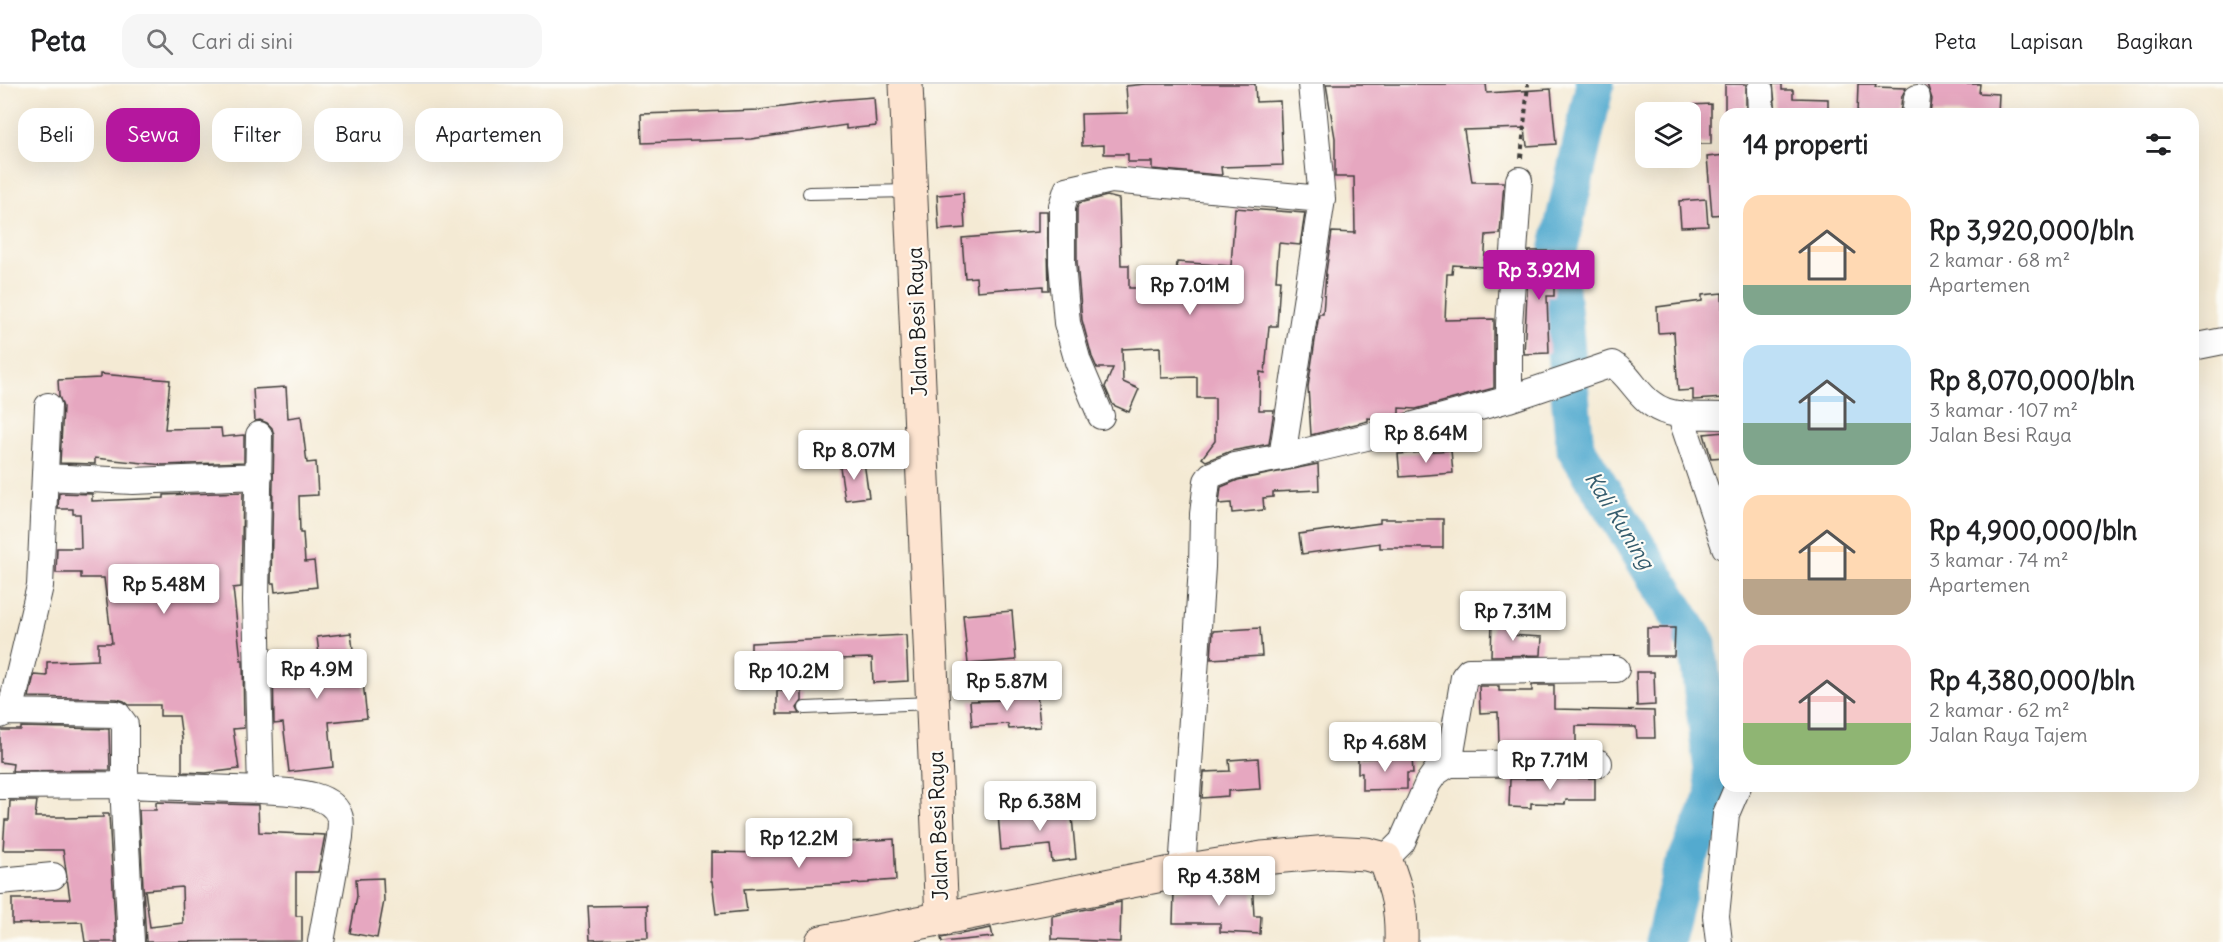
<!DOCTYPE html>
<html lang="id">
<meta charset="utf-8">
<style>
body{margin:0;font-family:Delius,sans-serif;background:#f6f6f6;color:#202124;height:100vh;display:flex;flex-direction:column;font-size:22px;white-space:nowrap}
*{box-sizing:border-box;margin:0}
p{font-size:20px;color:#757577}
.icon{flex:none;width:33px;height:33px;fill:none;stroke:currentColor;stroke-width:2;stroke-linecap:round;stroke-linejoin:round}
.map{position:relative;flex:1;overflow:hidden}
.panel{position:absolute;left:1719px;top:24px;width:480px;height:684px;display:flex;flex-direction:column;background:#fff;border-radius:18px;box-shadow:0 6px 24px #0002}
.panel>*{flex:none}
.guide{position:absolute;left:18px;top:24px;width:570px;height:54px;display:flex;gap:12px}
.buttons{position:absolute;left:1635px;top:18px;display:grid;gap:12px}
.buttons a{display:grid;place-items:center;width:66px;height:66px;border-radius:12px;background:#fff;box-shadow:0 6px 24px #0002;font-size:30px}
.price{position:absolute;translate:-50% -51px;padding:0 14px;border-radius:6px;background:#fff;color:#222;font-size:20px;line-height:39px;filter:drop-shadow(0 2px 3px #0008)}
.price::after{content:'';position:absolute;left:50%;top:36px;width:18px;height:14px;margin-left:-9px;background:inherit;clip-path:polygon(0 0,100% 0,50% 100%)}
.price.selected{background:#b5179e;color:#fff}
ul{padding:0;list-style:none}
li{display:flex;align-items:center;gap:18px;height:150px;padding:0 24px}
li span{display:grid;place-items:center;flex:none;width:168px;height:120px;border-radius:18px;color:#555}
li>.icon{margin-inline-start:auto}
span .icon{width:72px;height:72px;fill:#fffc;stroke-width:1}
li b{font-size:26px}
h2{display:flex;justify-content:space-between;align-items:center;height:72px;padding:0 24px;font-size:26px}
.pill{padding:0 21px;border-radius:18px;background:#fff;box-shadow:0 6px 24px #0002;font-size:21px;line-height:54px}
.pill.selected{background:#b5179e;color:#fff}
header{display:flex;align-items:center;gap:36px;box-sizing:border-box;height:84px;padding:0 30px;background:#fff;border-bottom:2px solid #e0e0e0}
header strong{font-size:28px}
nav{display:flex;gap:33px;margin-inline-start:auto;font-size:21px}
.search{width:420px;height:54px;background:#f6f6f6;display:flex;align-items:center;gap:15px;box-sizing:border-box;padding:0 21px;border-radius:18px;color:#757577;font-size:22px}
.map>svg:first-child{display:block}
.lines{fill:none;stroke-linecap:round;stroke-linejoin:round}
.river{stroke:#53aacf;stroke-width:39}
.building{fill:#e6a7c0;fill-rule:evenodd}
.service-casing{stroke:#3c3b38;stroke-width:14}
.minor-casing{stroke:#3c3b38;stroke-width:28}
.secondary-casing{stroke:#3c3b38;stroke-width:35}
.path{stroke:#3c3b38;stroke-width:4;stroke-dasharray:4.5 4.5;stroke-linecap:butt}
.service{stroke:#fff;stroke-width:12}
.minor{stroke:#fff;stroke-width:26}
.secondary{stroke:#fde4d0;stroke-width:33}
.labels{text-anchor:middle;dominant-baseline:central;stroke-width:4.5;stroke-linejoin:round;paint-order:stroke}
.street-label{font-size:21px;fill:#1c1c1c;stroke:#fdfcf7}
.water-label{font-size:22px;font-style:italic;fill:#355c6d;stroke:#fdfcf7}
</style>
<header>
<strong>Peta</strong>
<div class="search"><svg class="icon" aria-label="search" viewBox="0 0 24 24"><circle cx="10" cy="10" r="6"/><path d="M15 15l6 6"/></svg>Cari di sini</div>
<nav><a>Peta</a><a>Lapisan</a><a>Bagikan</a></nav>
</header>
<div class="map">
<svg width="2223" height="858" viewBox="0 0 2223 858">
<rect width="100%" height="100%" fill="#fdfcf7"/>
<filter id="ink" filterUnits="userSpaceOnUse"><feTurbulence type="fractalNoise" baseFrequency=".0167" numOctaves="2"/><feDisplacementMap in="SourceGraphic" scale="12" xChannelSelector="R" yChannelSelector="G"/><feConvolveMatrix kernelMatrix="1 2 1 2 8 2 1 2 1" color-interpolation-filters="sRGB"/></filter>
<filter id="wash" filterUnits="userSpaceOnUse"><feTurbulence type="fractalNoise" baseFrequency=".008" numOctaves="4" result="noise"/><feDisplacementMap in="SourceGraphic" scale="24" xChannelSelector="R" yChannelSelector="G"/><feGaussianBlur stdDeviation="1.35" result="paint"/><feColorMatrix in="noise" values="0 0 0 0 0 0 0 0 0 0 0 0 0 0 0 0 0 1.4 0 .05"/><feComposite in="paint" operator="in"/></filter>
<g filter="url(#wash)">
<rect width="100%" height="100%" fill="#f4ead4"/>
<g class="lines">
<path class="river" d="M1595 0 1557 172 1575 363 1697 560 1716 710 1681 790 1664 858"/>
</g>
<g id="blocks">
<path class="building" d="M1146 0H1255L1256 18 1280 17 1283 81 1221 83 1222 91H1219L1152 85V78H1128V70H1104V61L1082 62 1081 30 1128 29 1126 2Z
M1326 0H1486L1487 9 1551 5 1556 60 1527 62 1525 44 1464 46 1472 98H1504L1500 150 1486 151 1484 183 1453 181 1452 190H1447L1445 236 1494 235V304L1416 325 1399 324V330L1378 335 1368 334V337L1311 351 1308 303 1319 230H1323L1326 188 1332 148 1355 149 1354 93H1335V54Z
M1725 0H1746V30H1725Z
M1773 0H1782V6H1793V14L1828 15V30H1776Z
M1858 0H1876L1875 3 1906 4 1902 12 1900 30H1857Z
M1927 0H1980L1979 9 1999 10 1998 30H1930L1932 15Z
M874 13 876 42 846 45V41L751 55 642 59 641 30 759 26 834 16Z
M1711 20V60H1690V21Z
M1725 71V130L1712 131 1707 73Z
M963 109 965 144 939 146 937 111Z
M1107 112 1119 115 1121 181H1129V204H1175L1177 178 1231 182 1235 124 1305 129 1300 161 1279 159 1276 196H1280L1277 242H1269L1265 289 1260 288 1259 326H1274L1269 360 1231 367 1206 377 1202 374 1215 357V314H1197V293L1161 294 1160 263 1122 265 1123 298 1139 305 1129 328 1113 321 1105 303 1113 284H1097L1092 273 1082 236 1077 178V124L1079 119Z
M1706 115 1708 142 1681 143 1679 117Z
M1038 127H1047L1049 206H1043V202L977 207 976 193 965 194 962 154 1038 148Z
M1529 167H1554V212H1547L1549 269 1524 270Z
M1722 209 1725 314 1693 316V306L1678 307 1674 248 1658 249 1657 223 1702 217V211Z
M100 290 170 296 165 345 221 344 222 353 244 351V378L163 381 95 374V380L60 379 63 323 59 312 58 296 100 294Z
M286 303 288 334 301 332 307 379 316 378 318 411 299 412 300 449H303L305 478 314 477 317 503 275 508 274 499H271L274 351 272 344 267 339 260 336 255 337 253 305Z
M1725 348V373L1711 374 1704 350Z
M1451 366 1453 389 1400 393 1398 370Z
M864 378 869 413 845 416 840 383 844 382V379Z
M1318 380 1319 406 1273 408V413L1263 414 1264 426 1232 429 1231 419 1219 420 1221 403 1238 396Z
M243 408 241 503 233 504 241 576H243L244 644 233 645 239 685 206 689 182 688V655L179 632H160V621H129L124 617 117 615 29 613 34 591 47 592V578L98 576V559H112L104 494H81V489H56L57 464H81L80 430H73V425H58L59 409 92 410V417L164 414V411Z
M1380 435H1443V464H1380V459L1302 470 1299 450 1380 439Z
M1012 527 1016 576 968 580 963 531Z
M1492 537H1511V551L1542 553 1541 571 1491 572Z
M1260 544 1262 572 1211 575 1213 547Z
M1647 544H1675L1674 572H1647Z
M351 549 355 582 361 581 367 634 329 638 333 683 289 688 283 639 274 640 273 574 319 570 317 553Z
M906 551 908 597 873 599 872 574 801 576V573L751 575V559Z
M1636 588H1654L1655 621 1637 622Z
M1532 601H1554V625L1654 627 1655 654H1637L1636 643 1576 642V664L1511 665V660H1499L1498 628 1480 629 1479 602H1499V607H1532Z
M777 607H802V617L797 624 800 630H777Z
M1037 609 1040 643 1009 645 1008 640 972 642 970 617 1006 616V611Z
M21 643 109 645 110 686 12 687 13 680 0 678V646H21Z
M1412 673 1413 689H1407V705L1362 706V689H1358V674Z
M1258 674 1260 705 1228 707V712L1202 714 1204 688 1230 687 1229 676Z
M1595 694V716H1566L1565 720 1531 719V724L1509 723 1510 695Z
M10 717H37L35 733H65V734L103 733V730H109L116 858H85L82 838 12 840V815H70L63 766H3L5 736H9Z
M156 718 258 721 259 748 325 751 318 788H296V832H302V857L146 858 139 726H156ZM182 803 183 839 150 843 145 806Z
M1071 723 1076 775 1052 778 1050 761 1001 766 998 730Z
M894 755 896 796 869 798V799L744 805 747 827 716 830 712 797H711V768L766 769V763Z
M383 794 384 817 377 854 350 849 357 812 356 795Z
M1252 795 1254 832H1261L1260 850 1220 848V839H1173L1174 808Z
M1121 818 1120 858 1052 855V832Z
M647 821 648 854 590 856 588 822Z
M991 844 993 853 942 858 941 854Z"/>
</g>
</g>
<g filter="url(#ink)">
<use href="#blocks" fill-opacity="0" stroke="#3c3b38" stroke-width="1.5"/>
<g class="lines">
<defs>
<path id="service" d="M809 109 910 107
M805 624 932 619"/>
<path id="minor" d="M1760 6 1761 30
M1915 30 1917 14
M2193 263 2223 257
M1509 315V241L1519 96
M1680 330 1725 463
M1101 332 1078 278 1067 239 1062 179V122L1067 106 1111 96 1322 115
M1282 373 1322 115 1311 0
M45 393 133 397 259 392
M7 628 13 616 40 502 48 322
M0 631 7 628 117 630 125 641V701
M1449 680 1464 593 1469 587 1616 585
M123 701 131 858
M0 702 125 701 261 706 256 516 259 351
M261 706C284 708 333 706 340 734 342 740 340 747 340 753L321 858
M1385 775 1402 758 1428 699 1435 689 1449 680 1599 679
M1182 787 1202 483 1203 430 1207 397 1211 391 1234 382 1282 373 1392 347 1509 315 1612 280C1629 290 1636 309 1652 320 1671 335 1702 331 1725 332
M0 797 53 792
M1719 858 1716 832 1726 730 1738 702"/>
<path id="secondary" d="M906 0 942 836
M822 858 1182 787 1262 774 1329 768 1366 770 1385 775C1397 807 1402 824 1401 858"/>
</defs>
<use href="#service" class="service-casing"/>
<use href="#minor" class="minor-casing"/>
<use href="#secondary" class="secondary-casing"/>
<path class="path" d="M1521 74 1528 0"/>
<use href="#service" class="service"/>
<use href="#minor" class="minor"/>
<use href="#secondary" class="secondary"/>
</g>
</g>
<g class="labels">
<g class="street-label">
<text transform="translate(917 238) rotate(-92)">Jalan Besi Raya</text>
<text transform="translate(938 742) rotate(-92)">Jalan Besi Raya</text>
</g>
<g class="water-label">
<text transform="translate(1620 436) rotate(58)">Kali Kuning</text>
</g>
</g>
</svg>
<div class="buttons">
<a><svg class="icon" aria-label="layers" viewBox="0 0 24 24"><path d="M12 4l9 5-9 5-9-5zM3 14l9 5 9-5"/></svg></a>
</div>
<b class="price selected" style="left:1539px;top:217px">Rp 3.92M</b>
<b class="price" style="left:1190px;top:232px">Rp 7.01M</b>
<b class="price" style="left:1426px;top:380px">Rp 8.64M</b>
<b class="price" style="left:854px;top:397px">Rp 8.07M</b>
<b class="price" style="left:164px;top:531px">Rp 5.48M</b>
<b class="price" style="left:1513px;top:558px">Rp 7.31M</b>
<b class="price" style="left:317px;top:616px">Rp 4.9M</b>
<b class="price" style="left:789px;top:618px">Rp 10.2M</b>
<b class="price" style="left:1007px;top:628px">Rp 5.87M</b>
<b class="price" style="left:1385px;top:689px">Rp 4.68M</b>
<b class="price" style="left:1550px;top:707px">Rp 7.71M</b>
<b class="price" style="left:1040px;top:748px">Rp 6.38M</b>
<b class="price" style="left:799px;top:785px">Rp 12.2M</b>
<b class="price" style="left:1219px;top:823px">Rp 4.38M</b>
<div class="guide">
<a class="pill">Beli</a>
<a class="pill selected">Sewa</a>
<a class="pill">Filter</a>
<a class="pill">Baru</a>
<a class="pill">Apartemen</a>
</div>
<section class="panel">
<h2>14 properti<svg class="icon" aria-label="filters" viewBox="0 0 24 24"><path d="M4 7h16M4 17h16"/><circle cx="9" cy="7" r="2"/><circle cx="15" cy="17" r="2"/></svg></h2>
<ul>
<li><span style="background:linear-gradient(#ffd9b3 75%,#7fa58c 0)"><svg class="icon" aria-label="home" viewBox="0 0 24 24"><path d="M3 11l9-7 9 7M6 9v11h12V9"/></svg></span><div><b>Rp 3,920,000/bln</b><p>2 kamar · 68 m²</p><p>Apartemen</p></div></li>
<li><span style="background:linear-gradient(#bfe0f5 65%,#7fa58c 0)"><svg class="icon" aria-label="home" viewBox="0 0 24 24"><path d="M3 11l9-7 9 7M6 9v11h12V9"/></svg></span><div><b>Rp 8,070,000/bln</b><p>3 kamar · 107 m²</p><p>Jalan Besi Raya</p></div></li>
<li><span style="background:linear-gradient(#ffd9b3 70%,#b9a48a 0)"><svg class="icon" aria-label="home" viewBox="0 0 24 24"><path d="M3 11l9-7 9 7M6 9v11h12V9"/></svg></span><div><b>Rp 4,900,000/bln</b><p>3 kamar · 74 m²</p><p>Apartemen</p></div></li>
<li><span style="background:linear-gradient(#f6c9c9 65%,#8fb573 0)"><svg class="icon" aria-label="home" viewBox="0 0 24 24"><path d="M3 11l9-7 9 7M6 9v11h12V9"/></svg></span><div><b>Rp 4,380,000/bln</b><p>2 kamar · 62 m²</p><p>Jalan Raya Tajem</p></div></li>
</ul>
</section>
</div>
